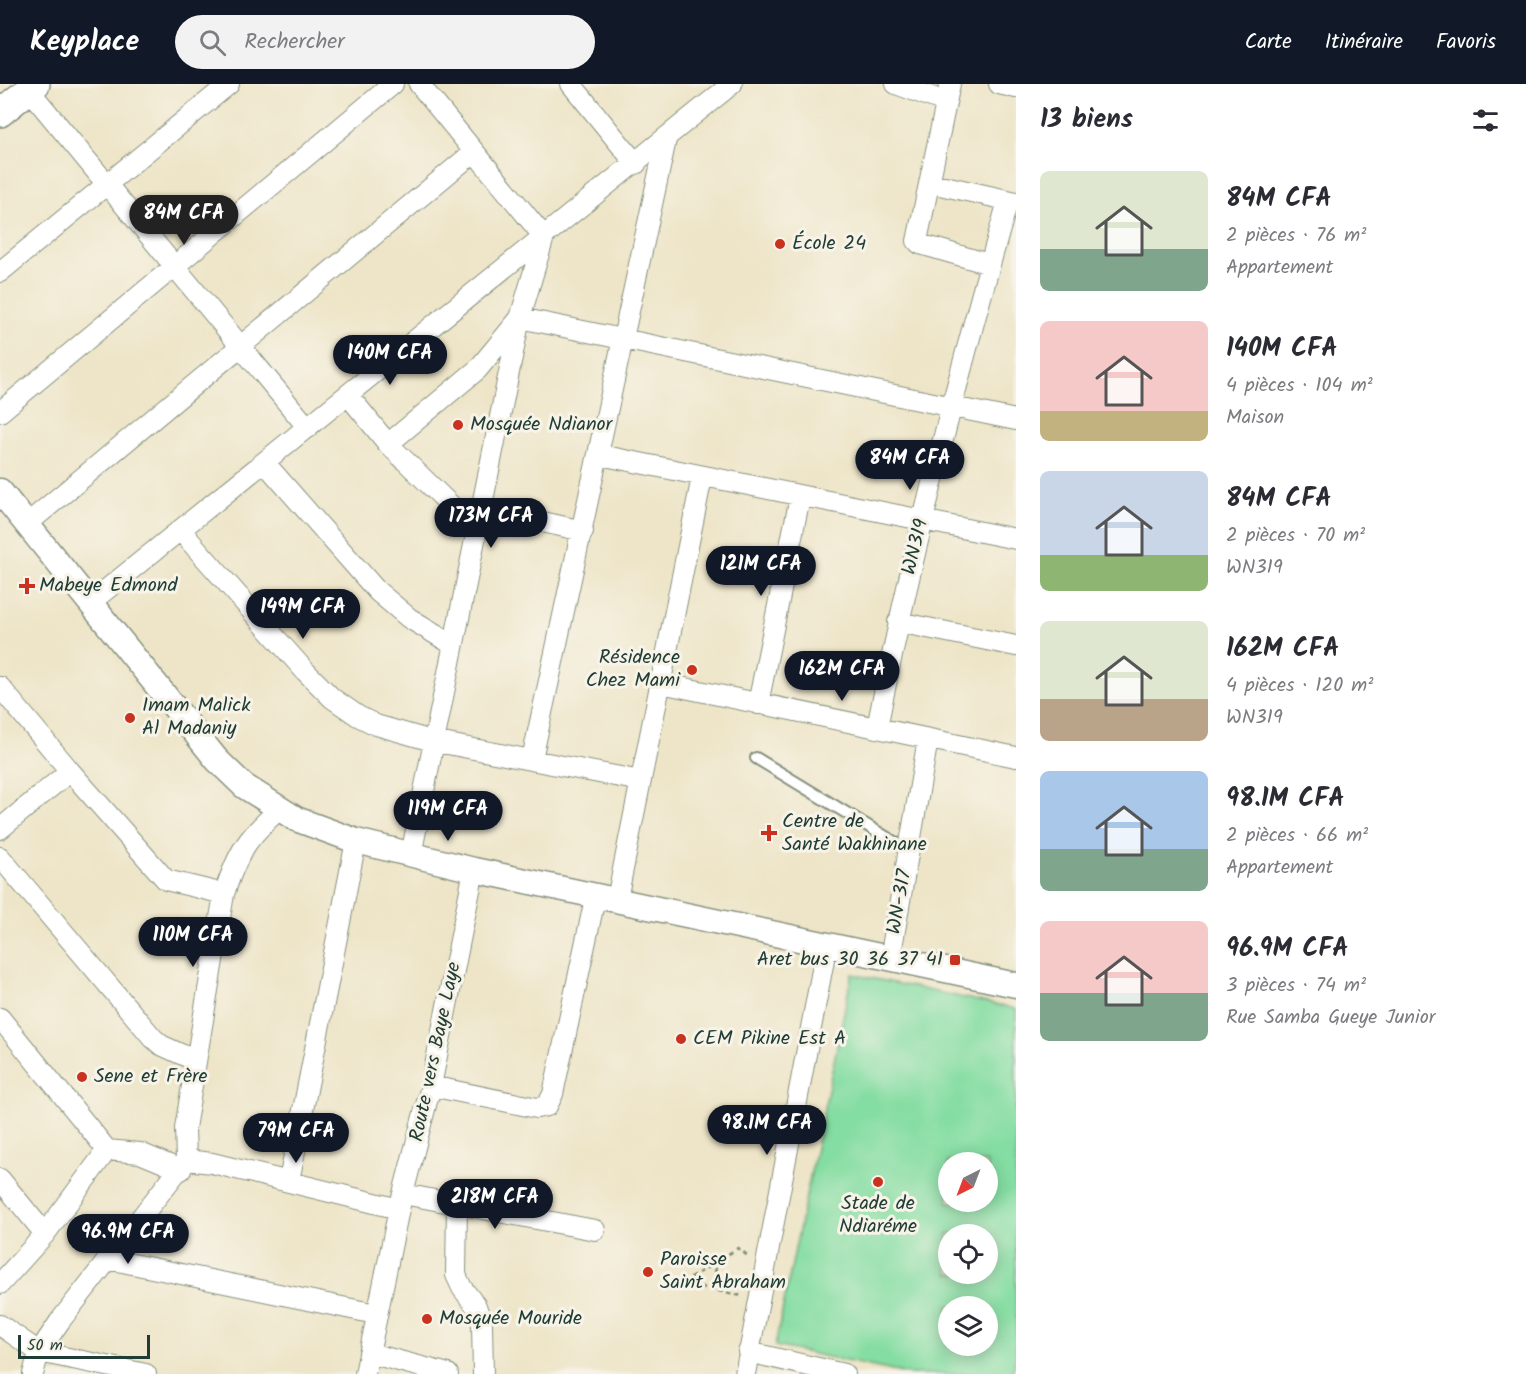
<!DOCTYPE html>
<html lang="fr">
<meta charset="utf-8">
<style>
body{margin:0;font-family:Kalam,sans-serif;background:#f2f2f3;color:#2b2b33;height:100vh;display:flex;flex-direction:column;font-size:22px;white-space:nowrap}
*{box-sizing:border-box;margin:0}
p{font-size:20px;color:#7c7c81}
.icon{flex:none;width:33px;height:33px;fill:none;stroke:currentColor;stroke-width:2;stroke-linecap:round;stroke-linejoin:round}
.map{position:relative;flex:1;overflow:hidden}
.panel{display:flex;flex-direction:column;background:#fff;width:510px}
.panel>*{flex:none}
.needle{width:39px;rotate:222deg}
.fabs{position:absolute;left:938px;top:1068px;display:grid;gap:12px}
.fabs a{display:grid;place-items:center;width:60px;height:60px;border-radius:50%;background:#fff;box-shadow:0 3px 15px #0003;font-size:30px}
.scale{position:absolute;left:18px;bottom:15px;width:132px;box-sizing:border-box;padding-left:6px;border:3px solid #1f3d34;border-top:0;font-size:16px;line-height:21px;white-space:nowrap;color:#1f3d34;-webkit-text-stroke:4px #f7f3e8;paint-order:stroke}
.price{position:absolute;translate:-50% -51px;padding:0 14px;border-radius:21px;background:#111827;color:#fff;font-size:20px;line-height:39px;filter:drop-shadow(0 2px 3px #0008)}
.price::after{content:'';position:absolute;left:50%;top:36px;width:18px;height:14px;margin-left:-9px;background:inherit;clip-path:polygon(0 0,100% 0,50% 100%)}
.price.current{background:#222;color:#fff}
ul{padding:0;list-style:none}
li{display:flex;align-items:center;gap:18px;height:150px;padding:0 24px}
li span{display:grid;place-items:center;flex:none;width:168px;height:120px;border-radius:9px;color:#555}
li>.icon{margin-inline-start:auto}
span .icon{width:72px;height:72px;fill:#fffc;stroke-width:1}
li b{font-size:26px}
h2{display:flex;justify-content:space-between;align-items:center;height:72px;padding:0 24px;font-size:26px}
header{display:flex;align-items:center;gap:36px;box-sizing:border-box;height:84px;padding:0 30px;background:#111827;color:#fff}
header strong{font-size:28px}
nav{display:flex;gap:33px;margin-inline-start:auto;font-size:21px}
.search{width:420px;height:54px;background:#f2f2f3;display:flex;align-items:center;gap:15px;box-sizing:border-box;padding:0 21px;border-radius:33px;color:#7c7c81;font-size:22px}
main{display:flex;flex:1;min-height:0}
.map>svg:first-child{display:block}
.green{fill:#84dda2;stroke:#528d6b;stroke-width:1.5;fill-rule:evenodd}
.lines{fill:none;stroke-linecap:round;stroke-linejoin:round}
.service-casing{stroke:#86917e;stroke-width:14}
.minor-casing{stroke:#86917e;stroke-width:22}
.tertiary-casing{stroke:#86917e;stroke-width:27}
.secondary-casing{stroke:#86917e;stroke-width:30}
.path{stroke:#86917e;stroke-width:3;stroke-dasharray:4.5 4.5;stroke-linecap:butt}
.service{stroke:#fff;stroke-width:10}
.minor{stroke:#fff;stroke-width:20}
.tertiary{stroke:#fff;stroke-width:24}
.secondary{stroke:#fff;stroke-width:27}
.poi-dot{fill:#c8321e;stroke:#f7f3e8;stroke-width:2}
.labels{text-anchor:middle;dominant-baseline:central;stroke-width:6;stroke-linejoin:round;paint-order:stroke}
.poi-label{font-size:20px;fill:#1f3d34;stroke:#f7f3e8;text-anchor:start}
.street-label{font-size:20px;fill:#1f3d34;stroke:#f7f3e8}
</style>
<header>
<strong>Keyplace</strong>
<div class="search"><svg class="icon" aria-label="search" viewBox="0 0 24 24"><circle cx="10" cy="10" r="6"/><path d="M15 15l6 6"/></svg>Rechercher</div>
<nav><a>Carte</a><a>Itinéraire</a><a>Favoris</a></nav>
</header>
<main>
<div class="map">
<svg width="1016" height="1290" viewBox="0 0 1016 1290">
<rect width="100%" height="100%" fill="#f7f3e8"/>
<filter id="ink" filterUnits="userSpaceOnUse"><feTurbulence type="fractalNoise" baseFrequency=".0167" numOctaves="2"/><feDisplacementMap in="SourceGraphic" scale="12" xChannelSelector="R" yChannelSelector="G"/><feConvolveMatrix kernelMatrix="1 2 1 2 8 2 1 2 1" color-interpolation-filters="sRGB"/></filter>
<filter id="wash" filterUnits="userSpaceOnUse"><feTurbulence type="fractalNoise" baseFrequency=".008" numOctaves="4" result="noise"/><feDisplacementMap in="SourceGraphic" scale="24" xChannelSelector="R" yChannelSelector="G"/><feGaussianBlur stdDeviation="1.35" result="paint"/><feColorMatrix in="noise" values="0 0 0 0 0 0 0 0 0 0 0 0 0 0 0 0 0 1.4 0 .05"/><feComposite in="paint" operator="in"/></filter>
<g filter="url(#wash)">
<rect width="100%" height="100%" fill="#eee5c8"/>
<path class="green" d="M852 890 1016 925V1274L1012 1290H907L775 1262ZM987 1078V1118H948V1078ZM948 1150H987V1190H948ZM987 1222V1262H948V1222Z"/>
</g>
<g filter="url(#ink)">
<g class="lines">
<defs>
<path id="service" d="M756 674 909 767"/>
<path id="minor" d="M571 0 636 80
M896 0 945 18
M950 0 917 157 920 160 989 180
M999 0 1016 4
M29 6 308 344
M931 99 1016 118
M0 188 229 0
M348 311 388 360 476 446
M0 328 393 0
M388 360 478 285 520 234 1016 336
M600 371 1016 455
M265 379 377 507 409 534 452 560
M480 424 583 447
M27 440 474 68
M181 447 305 587 332 614 358 632 376 641 432 657 641 697
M91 518 732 0
M898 538 1016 562
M661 599 1016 673
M0 603 70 687 166 796 224 810
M758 620 800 413
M877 644C912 466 958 291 1008 117
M532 675 666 56
M0 745 70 687
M411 771 520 234 544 153 419 0
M0 773 153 954 161 961 196 977
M617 815 702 393
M890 875 928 655
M0 934 107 1066
M431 1002 537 1024 547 1022 553 1010 596 810
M186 1076 212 1079 399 1125
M0 1095 45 1150
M289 1097 356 757
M403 1110 595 1146
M457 1120 456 1191 462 1204 476 1222 482 1240 483 1290
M108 1175 376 1230
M0 1200 45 1150 107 1066 140 1069 181 1086
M0 1241 39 1268 146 1290
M748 1268 844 1290
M369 1269 448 1290
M33 1290 39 1268 60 1237 186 1076 185 1044 224 810C238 768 247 753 281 724
M365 1290 399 1125 431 1002 474 786
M745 1290 827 860"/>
<path id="tertiary" d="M0 407 217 676 244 702 296 735 356 757 474 786 1016 901"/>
<path id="secondary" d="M0 29 36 0"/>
</defs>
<use href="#service" class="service-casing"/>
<use href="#minor" class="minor-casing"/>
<use href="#tertiary" class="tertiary-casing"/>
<use href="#secondary" class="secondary-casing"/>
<path class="path" d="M683 1199 738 1164 748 1172
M683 1199 742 1212
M714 1206 716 1178"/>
<use href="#service" class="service"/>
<use href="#minor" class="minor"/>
<use href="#tertiary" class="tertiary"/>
<use href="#secondary" class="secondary"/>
</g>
</g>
<g class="poi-dot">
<circle cx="780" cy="160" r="6"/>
<circle cx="458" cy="341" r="6"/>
<path d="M24 493h6v6h6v6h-6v6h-6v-6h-6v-6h6z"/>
<circle cx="692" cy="586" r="6"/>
<circle cx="130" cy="634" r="6"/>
<path d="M766 740h6v6h6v6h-6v6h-6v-6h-6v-6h6z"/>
<rect x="949" y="870" width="12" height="12" rx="3"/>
<circle cx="681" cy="955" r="6"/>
<circle cx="82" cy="993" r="6"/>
<circle cx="878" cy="1098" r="6"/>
<circle cx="648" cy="1188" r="6"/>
<circle cx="427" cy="1235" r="6"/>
</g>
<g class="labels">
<g class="poi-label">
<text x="792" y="160">École 24</text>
<text x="470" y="341">Mosquée Ndianor</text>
<text x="39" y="502">Mabeye Edmond</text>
<text x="680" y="574" text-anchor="end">Résidence<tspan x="680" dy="23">Chez Mami</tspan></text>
<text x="142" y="622">Imam Malick<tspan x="142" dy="23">Al Madaniy</tspan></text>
<text x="782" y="738">Centre de<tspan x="782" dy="23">Santé Wakhinane</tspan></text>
<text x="943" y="876" text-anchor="end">Aret bus 30 36 37 41</text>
<text x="693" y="955">CEM Pikine Est A</text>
<text x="94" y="993">Sene et Frère</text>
<text x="878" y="1120" text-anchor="middle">Stade de<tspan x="878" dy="23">Ndiaréme</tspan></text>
<text x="660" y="1176">Paroisse<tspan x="660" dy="23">Saint Abraham</tspan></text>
<text x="439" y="1235">Mosquée Mouride</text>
</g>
<g class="street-label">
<text transform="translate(916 463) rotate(-76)">WN319</text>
<text transform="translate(900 818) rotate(-80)">WN-317</text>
<text transform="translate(436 968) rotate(-78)">Route vers Baye Laye</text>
</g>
</g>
</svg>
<div class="fabs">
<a><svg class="needle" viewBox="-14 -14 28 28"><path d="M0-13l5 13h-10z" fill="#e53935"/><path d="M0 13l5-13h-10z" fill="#7c7c81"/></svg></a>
<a><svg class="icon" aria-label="locate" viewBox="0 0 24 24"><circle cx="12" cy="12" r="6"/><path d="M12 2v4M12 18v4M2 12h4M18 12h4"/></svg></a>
<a><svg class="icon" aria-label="layers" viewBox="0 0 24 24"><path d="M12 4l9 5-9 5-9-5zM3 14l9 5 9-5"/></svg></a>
</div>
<div class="scale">50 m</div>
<b class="price current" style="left:184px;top:162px">84M CFA</b>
<b class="price" style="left:390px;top:302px">140M CFA</b>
<b class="price" style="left:910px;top:407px">84M CFA</b>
<b class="price" style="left:491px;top:465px">173M CFA</b>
<b class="price" style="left:761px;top:513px">121M CFA</b>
<b class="price" style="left:303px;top:556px">149M CFA</b>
<b class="price" style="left:842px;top:618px">162M CFA</b>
<b class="price" style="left:448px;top:758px">119M CFA</b>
<b class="price" style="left:193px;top:884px">110M CFA</b>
<b class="price" style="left:767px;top:1072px">98.1M CFA</b>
<b class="price" style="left:296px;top:1080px">79M CFA</b>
<b class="price" style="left:495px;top:1146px">218M CFA</b>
<b class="price" style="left:128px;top:1181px">96.9M CFA</b>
</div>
<section class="panel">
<h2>13 biens<svg class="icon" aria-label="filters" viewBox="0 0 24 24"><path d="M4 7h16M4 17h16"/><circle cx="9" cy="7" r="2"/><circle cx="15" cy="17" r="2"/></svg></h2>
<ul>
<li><span style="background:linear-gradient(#dfe7d0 65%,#7fa58c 0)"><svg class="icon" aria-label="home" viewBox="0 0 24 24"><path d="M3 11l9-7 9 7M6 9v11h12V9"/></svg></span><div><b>84M CFA</b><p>2 pièces · 76 m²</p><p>Appartement</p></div></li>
<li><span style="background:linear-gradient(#f6c9c9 75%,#c2b280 0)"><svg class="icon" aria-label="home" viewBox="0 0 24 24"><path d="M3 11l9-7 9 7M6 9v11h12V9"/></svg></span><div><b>140M CFA</b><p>4 pièces · 104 m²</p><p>Maison</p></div></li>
<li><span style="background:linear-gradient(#c9d6e8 70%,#8fb573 0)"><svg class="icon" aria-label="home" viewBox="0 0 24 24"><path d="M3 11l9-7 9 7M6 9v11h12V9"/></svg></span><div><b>84M CFA</b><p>2 pièces · 70 m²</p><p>WN319</p></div></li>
<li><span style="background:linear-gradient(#dfe7d0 65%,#b9a48a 0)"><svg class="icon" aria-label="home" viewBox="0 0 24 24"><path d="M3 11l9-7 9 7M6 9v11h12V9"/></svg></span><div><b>162M CFA</b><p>4 pièces · 120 m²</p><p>WN319</p></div></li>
<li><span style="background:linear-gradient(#a9c7e8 65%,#7fa58c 0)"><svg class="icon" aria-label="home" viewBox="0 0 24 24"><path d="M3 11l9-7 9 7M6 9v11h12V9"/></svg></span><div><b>98.1M CFA</b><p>2 pièces · 66 m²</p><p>Appartement</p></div></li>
<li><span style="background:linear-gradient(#f6c9c9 60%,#7fa58c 0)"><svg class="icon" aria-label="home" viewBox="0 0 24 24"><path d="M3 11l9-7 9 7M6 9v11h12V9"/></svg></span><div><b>96.9M CFA</b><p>3 pièces · 74 m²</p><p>Rue Samba Gueye Junior</p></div></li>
</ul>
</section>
</main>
